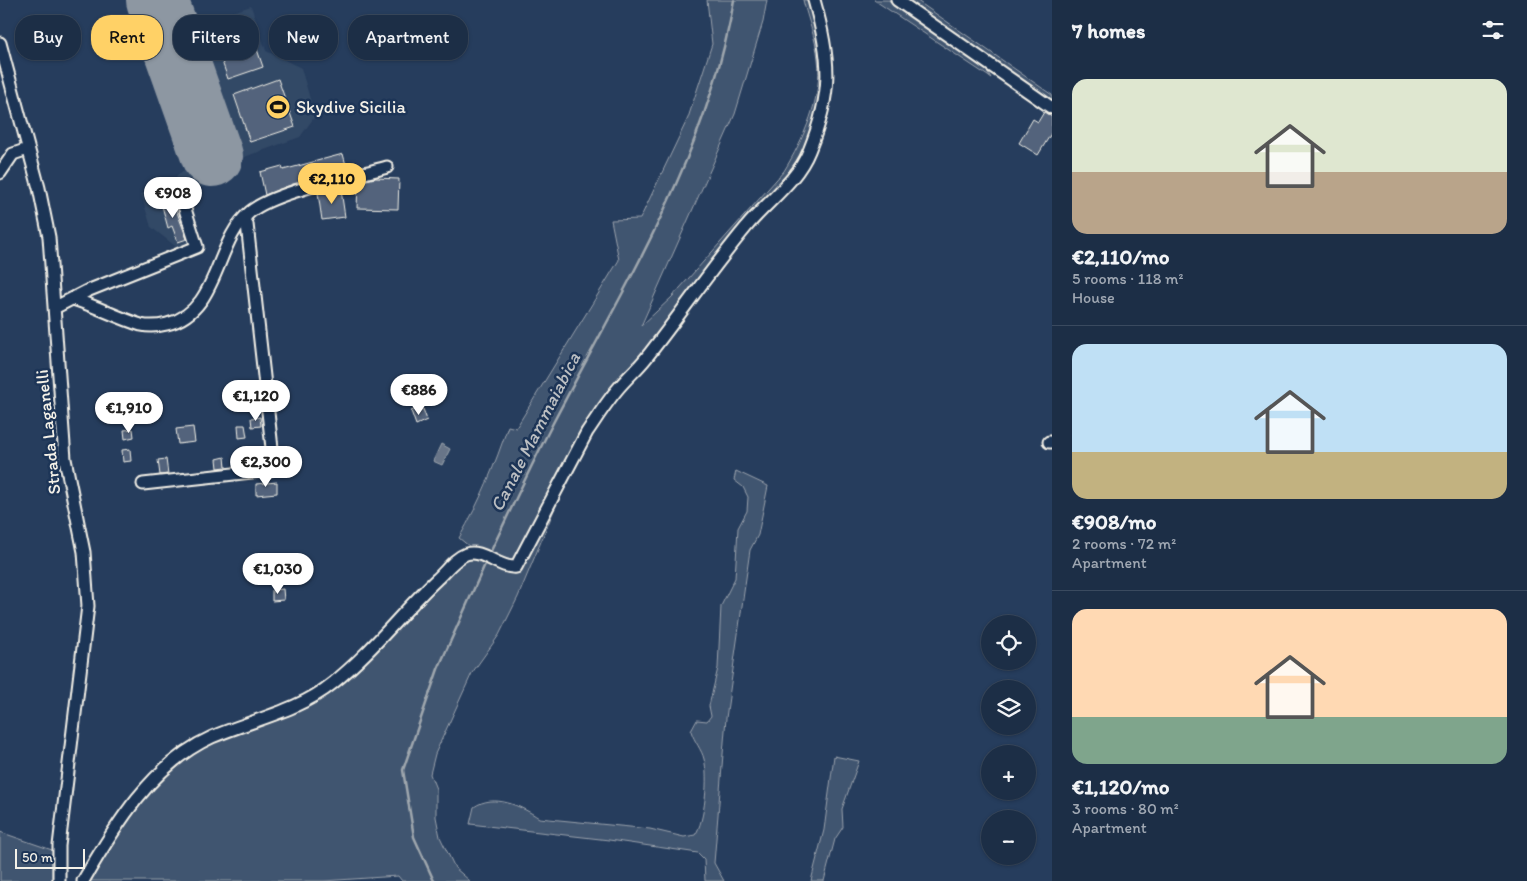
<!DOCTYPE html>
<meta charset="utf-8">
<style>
body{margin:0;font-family:Itim,sans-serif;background:#25364d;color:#f1f3f6;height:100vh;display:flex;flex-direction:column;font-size:19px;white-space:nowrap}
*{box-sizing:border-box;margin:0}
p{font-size:16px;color:#a0a8b3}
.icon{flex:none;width:28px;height:28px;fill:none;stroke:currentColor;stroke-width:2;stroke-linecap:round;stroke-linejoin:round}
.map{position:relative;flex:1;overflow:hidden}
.panel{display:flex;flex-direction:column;background:#1c2e46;width:475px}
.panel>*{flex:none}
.guide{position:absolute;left:15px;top:15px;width:475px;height:45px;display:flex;gap:10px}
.buttons{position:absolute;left:981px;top:615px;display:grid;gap:10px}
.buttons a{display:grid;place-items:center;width:55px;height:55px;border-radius:50%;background:#1c2e46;box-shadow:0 1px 4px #0004,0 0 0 1px #3a4a5f;font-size:25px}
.scale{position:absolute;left:15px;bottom:12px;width:70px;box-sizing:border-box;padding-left:5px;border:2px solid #f4f1e8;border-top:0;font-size:14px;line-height:18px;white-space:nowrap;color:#f4f1e8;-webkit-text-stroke:4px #1d3557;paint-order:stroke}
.price{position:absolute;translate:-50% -42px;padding:0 11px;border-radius:18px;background:#fff;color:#222;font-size:16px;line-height:32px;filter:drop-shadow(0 1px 2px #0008)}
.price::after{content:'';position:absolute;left:50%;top:30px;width:15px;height:11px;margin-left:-8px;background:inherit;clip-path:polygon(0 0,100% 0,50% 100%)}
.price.current{background:#ffd166;color:#111}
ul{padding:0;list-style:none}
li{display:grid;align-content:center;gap:10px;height:265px;padding:0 20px}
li+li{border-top:1px solid #3a4a5f}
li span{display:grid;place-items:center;height:155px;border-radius:15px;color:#555}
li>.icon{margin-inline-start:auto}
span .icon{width:90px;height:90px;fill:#fffc;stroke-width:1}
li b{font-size:21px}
h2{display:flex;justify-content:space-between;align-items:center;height:60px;padding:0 20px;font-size:21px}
.chip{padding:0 18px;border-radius:20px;background:#1c2e46;box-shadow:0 1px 4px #0004,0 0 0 1px #3a4a5f;font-size:18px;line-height:45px}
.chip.current{background:#ffd166;color:#111}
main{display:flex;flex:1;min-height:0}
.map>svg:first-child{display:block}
.built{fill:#334966}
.green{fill:#40546f;stroke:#9aa2ac}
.water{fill:#677588;stroke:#9fa7ae}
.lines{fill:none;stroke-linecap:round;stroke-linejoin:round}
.stream{stroke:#9fa7ae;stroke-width:2.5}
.runway{stroke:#8d97a2;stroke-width:62}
.building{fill:#52647b;stroke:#f4f1e8}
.minor-casing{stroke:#f4f1e8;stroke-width:15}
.minor{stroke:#1d3557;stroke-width:11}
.labels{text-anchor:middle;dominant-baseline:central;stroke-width:5;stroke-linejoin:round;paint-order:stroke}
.poi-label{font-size:18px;fill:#f4f1e8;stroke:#1d3557;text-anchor:start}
.street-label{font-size:18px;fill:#f4f1e8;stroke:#1d3557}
.water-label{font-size:19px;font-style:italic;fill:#bcbfc2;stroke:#1d3557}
</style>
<main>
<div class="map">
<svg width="1052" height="881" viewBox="0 0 1052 881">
<rect width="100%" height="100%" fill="#263d5d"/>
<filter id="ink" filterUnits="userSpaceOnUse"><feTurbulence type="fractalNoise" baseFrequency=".02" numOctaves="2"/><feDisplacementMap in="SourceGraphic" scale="10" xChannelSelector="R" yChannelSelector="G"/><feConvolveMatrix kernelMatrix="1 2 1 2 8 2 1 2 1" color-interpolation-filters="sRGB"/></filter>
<g filter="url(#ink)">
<path class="built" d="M127 0H173L183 29 251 6 266 51 301 68 315 116 300 137 247 156 230 165 219 177 194 192 192 199 200 240 179 249 151 227 141 194 176 180 177 175 185 170Z"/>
<path class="green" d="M707 0H767L763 22 735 114 641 326 672 297 784 171C803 140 823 97 818 59 816 39 808 20 803 0H811L826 71 814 127 799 165 624 377 614 383 515 563 502 569 509 573 518 570 569 474 518 597 499 635 472 673 435 754 430 774 436 789V817L440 837 455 868 470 881H402L398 876 323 881H88L121 829 146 796 178 762 218 739 294 712 464 559 470 560 475 551 459 538C480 502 495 465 508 426L516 428 619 260 611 220 640 219 688 118 712 44Z
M874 0H889L987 71 991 78Z
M904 0H916L1052 95V100Z
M736 471 768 486 758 535 750 550 726 718 714 863 724 881H705L704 859 698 853 609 840 470 824 474 807C494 793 521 806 539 818L650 829 684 837 695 835C705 822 709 776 704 759 702 750 694 741 691 731L697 720 707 721 711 716 709 706 718 668 721 606 735 578 738 528 747 511 748 497 743 487 734 480Z
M834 756 859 761 842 809 843 827 835 839 824 881H811L824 830Z
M0 832 52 850V881H0Z"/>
<path class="water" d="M441 444 450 449 442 465 433 461Z"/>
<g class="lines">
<path class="stream" d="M489 555C510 511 530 468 552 425 623 289 708 154 734 0
M434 881 414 837 403 770 438 669 486 562"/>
<path class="runway" d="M157 0 212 156"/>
</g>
<path class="building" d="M247 20 263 67 228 79 212 32Z
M278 79 295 127 250 142 234 95Z
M1044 112 1052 117V132L1038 155 1019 143 1033 119 1038 122Z
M343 154 347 169 293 184 265 195 260 172 282 166 283 170Z
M375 178 399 179 398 209 357 208 358 182Z
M341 190 345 217 322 220 318 193Z
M175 197 176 202 175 207 187 239 178 242 172 226 168 228 161 202Z
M419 408 420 411 423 409 427 420 416 425 411 411Z
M260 417 261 426 252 427 251 418Z
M238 425H245L247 437 239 438Z
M193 427 195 442 178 444 176 429Z
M133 429 134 437 125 439 124 430Z
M130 449 131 461 123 462 122 450Z
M225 457 226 467 218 468 217 459Z
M166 459 168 474 160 475 158 460Z
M277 482V493L256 495V484Z
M283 589 284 600 272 601V590Z"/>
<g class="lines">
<defs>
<path id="minor" d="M897 0 1052 108
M0 43 39 188 49 237 65 459 84 552 88 606 59 846V881
M0 173 13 154 28 149
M73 299C96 306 118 318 141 325 150 327 159 326 167 324 220 311 214 242 250 212 275 191 353 177 387 167
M56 307 87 291 197 247 184 206V193
M1049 442H1052
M143 484 270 470 274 466 247 224 243 219
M83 881C115 826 152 764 212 737 252 720 299 711 333 683 371 653 402 612 437 579 446 571 455 558 466 554 482 548 499 569 516 567L587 432C598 416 609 398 622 384 630 375 638 368 646 358 680 315 711 269 747 226 767 202 797 181 809 151 833 92 831 60 814 0"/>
</defs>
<use href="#minor" class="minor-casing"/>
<use href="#minor" class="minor"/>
</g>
</g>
<defs>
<symbol id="stadium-disc" viewBox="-11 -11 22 22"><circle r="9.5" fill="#ffd166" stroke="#1d3557"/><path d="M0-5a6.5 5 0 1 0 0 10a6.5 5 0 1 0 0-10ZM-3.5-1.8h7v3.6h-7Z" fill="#111"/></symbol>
</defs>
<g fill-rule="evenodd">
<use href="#stadium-disc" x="264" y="93" width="28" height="28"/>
</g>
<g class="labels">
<g class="poi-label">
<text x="296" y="107">Skydive Sicilia</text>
</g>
<g class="street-label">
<text transform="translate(48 432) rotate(-96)">Strada Laganelli</text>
</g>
<g class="water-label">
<text transform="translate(535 432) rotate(-63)">Canale Mammaiabica</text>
</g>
</g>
</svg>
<div class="buttons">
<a><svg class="icon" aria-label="locate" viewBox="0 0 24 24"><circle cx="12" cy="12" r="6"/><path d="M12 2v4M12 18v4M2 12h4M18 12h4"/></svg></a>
<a><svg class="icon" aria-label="layers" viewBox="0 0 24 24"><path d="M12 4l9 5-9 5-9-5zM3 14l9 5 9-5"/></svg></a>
<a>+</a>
<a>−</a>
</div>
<div class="scale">50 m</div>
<b class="price current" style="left:332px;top:205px">€2,110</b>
<b class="price" style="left:173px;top:219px">€908</b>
<b class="price" style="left:419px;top:416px">€886</b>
<b class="price" style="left:256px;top:422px">€1,120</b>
<b class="price" style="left:129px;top:434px">€1,910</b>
<b class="price" style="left:266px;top:488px">€2,300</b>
<b class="price" style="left:278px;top:595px">€1,030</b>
<div class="guide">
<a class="chip">Buy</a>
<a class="chip current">Rent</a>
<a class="chip">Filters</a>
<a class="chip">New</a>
<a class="chip">Apartment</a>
</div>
</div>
<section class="panel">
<h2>7 homes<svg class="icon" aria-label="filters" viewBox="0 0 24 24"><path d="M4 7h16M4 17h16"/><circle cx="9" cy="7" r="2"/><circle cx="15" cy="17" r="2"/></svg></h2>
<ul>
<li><span style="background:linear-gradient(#dfe7d0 60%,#b9a48a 0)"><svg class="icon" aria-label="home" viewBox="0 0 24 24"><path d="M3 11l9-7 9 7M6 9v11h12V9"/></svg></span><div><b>€2,110/mo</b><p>5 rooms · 118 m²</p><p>House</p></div></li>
<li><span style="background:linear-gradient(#bfe0f5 70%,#c2b280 0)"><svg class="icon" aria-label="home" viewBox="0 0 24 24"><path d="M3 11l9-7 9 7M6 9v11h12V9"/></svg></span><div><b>€908/mo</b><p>2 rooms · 72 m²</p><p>Apartment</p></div></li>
<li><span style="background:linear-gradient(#ffd9b3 70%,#7fa58c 0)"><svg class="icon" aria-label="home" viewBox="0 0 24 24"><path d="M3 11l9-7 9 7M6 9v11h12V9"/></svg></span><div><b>€1,120/mo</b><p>3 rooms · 80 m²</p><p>Apartment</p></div></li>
</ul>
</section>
</main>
